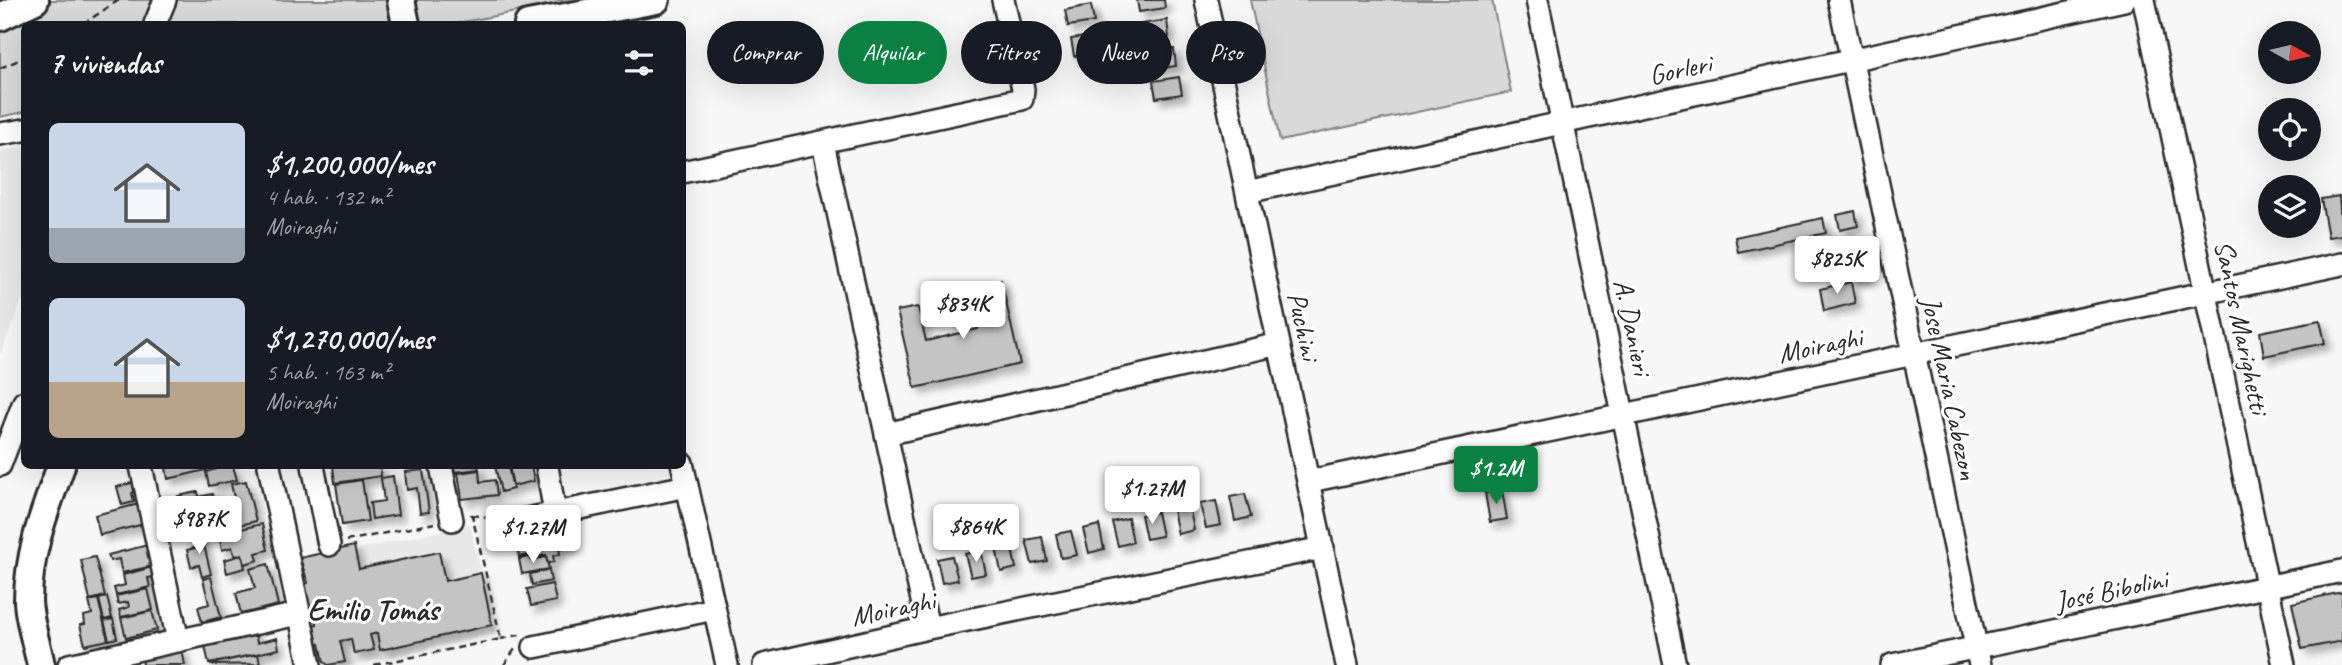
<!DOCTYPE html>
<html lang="es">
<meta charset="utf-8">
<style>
body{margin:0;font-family:Caveat,sans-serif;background:#20242c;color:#f1f3f6;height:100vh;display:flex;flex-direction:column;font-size:26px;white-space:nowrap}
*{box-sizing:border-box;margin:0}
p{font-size:23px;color:#9ea1a6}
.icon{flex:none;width:38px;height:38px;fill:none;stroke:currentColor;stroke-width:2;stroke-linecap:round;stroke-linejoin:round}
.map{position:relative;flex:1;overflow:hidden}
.details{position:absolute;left:21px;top:21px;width:665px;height:448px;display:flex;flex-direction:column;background:#171b24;border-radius:10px;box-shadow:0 7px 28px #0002}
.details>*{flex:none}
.guide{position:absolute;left:707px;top:21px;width:665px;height:63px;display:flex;gap:14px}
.needle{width:46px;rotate:98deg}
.fabs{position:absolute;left:2258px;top:21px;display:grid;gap:14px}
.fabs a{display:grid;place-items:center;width:63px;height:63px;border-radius:50%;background:#171b24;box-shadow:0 7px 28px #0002;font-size:35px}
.price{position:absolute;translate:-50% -60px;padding:0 16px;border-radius:7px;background:#fff;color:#222;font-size:23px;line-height:46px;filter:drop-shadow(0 2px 4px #0008)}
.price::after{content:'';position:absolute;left:50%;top:42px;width:21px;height:16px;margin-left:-10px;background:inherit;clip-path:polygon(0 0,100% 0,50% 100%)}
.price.selected{background:#0b8043;color:#fff}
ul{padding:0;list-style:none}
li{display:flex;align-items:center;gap:21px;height:175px;padding:0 28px}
li span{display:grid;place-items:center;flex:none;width:196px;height:140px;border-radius:10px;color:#555}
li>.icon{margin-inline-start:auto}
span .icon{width:84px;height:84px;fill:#fffc;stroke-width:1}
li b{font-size:30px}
h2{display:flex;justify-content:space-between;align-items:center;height:84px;padding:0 28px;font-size:30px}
.chip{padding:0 24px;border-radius:32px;background:#171b24;box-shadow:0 7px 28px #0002;font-size:24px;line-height:63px}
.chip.selected{background:#0b8043;color:#fff}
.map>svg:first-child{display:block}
.built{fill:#e8e8e8}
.green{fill:#d9d9d9;stroke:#828282;stroke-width:2}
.building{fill:#c4c4c4;stroke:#2b2b2b;stroke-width:2;filter:url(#shadow)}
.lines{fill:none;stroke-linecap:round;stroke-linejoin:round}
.minor-casing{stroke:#2b2b2b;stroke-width:26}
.major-casing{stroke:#2b2b2b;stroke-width:32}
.path{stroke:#2b2b2b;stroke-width:2.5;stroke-dasharray:7 5;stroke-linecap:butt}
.minor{stroke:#fff;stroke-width:21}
.major{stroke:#fff;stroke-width:26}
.labels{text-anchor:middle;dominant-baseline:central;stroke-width:6;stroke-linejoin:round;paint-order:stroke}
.street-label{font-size:28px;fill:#2b2b2b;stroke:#fff}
.neighbourhood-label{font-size:30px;font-weight:bold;fill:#2b2b2b;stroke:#fff}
</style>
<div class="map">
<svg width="2342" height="665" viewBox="0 0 2342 665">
<defs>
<filter id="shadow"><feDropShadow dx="6" dy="6" stdDeviation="3.5" flood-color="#0004"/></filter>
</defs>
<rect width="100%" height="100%" fill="#f7f7f7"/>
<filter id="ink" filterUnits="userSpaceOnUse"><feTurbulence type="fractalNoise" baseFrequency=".0143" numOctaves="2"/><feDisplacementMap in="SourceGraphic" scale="14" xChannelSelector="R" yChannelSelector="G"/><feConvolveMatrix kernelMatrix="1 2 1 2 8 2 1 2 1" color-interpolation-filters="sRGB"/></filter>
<g filter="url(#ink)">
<path class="built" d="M24 146V295L0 355V151Z
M470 524 496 634 354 665H316L294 564Z"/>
<path class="green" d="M0 0H579L452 24H24V112L0 117Z
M1250 0H1492L1511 92 1280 141Z"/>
<path class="building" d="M1137 0H1164L1165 8 1139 12Z
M1091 5 1094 22 1068 26 1065 10Z
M1167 20 1169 37 1143 41 1141 24Z
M1097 35 1100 52 1074 56 1071 39Z
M1174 49 1176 66 1150 70 1147 53Z
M1179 77 1182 94 1156 98 1153 81Z
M2339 196 2342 235 2328 237 2321 199Z
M1855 211 1858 226 1840 230 1837 215Z
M1823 218 1826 233 1738 252 1735 237Z
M1863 260 1867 276 1851 279 1848 263Z
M1001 280 1020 364 915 388 897 311 918 307 926 341 978 329 969 287Z
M1851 282 1855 303 1824 311 1820 289Z
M2320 320 2325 343 2264 356 2260 332Z
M175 466H205L206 470 168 479 166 468Z
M215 466H233L237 480 209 486 206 472 216 469Z
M333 466H380L381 476 335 483Z
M454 466H478L479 469 455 472Z
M495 466H508L513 489 501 492Z
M509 466H531L534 481 513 486Z
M423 470 429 512 420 513 417 488 407 490 405 472Z
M479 470 480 482 495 480 497 495 462 499 458 473Z
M393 476 398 515 372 519 370 503 384 501 381 478Z
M362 480 368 521 342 525 336 484Z
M246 481 256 521 240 525 231 484Z
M135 482 137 491 132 493 134 502 122 505 117 487Z
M1502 490 1507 519 1490 522 1485 493Z
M198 492 199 497 212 494 216 508 201 511 206 531 187 535 178 496Z
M1245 494 1251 517 1235 521 1230 497Z
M1216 501 1221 525 1206 528 1200 504Z
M143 503 148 523 100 535 95 515Z
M230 506 232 514 220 517 223 530 207 534 204 521 215 519 213 510Z
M1189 506 1194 530 1178 534 1173 510Z
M1157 512 1162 536 1146 539 1141 515Z
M1128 518 1133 542 1118 546 1112 522Z
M566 520 569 531 542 537 540 526Z
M262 524 268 550 256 553 258 560 245 564 242 554 235 556 232 547 222 550 219 534Z
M1099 525 1104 549 1089 553 1083 529Z
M539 526 541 537 516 543 514 532Z
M1071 531 1077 555 1061 558 1056 534Z
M569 532 572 546 559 549 560 554 553 556 554 562 548 563 546 555 531 558 530 555 519 557 516 543Z
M201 533 211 574 202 577 199 565 191 567 187 550 195 548 192 535Z
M1042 537 1047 561 1032 564 1026 540Z
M152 544 157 565 122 573 119 559 110 561 108 555Z
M1011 544 1016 568 1001 572 996 548Z
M354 546 359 569 439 552 445 581 481 573 492 625 380 650 377 633 370 635 374 650 354 654 351 639 340 641 345 662 328 665 324 662 320 644 314 645 310 626 317 624 313 610 306 611 301 586 308 583 300 558Z
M981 550 986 574 971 577 965 554Z
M242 555 245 568 227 573 224 560Z
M952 556 958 580 942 583 937 559Z
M95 557 105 596 90 600 81 560Z
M530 557 531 560 546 557 549 569 522 574 519 559Z
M268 564 278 605 241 614 236 593 255 588 250 569Z
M156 566 158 576 148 578 150 587 116 595 114 588 125 585 123 575Z
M549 570 551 581 532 585 530 574Z
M211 577 221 617 202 622 198 607 209 604 203 579Z
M552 584 556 601 531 606 527 589Z
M148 589 153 610 121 617 119 610 129 607 128 602 118 604 116 596Z
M2342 592V641L2302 649 2292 603Z
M107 597 112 618 104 620 99 599Z
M98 599 108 640 85 645 80 625 85 624 84 616 92 614 89 601Z
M152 611 157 630 126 638 121 618Z
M113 619 117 638 109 640 104 621Z
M254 628 257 643 277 638 279 649 209 664 205 646 241 639 239 631Z
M182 649 185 665H143L142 657Z
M258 654 260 664 211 665 210 664Z"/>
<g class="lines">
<defs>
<path id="minor" d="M1206 0 1347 665
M1537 0 1675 665
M1839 0 1980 665
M2144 0 2284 665
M155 24 165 0
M0 134 24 130
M823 143 928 628
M682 172 1022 99 1023 89 1003 0
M1247 192 2124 0
M886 434 1279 344
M682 463 727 665
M0 465 24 402
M141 466 178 641
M269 466 310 665
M313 466 329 545
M441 466 452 520
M547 466 555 514
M1310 481 2342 264
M517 521 687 486
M534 647 714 609
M69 665 298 614
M764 665 928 628 1323 548
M1892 665 2342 571"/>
<path id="major" d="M401 0 406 24
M0 17 35 0
M528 24 656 0
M41 665C37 645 29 622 28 601 28 553 45 510 61 466"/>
</defs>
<use href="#minor" class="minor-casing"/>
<use href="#major" class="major-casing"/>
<path class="path" d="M83 24 119 0
M0 68 24 58
M472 515 500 519
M346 541 435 523
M501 639 522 634
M374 665 501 639 472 515 469 516
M504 665 515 649"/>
<use href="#minor" class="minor"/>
<use href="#major" class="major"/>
</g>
</g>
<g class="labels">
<g class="street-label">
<text transform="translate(1680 69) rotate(-12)">Gorleri</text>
<text transform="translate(1304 326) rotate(78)">Puchini</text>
<text transform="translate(1633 327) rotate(78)">A. Danieri</text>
<text transform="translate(2242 327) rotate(78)">Santos Marighetti</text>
<text transform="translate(1820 345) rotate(-12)">Moiraghi</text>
<text transform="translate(1950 388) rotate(78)">Jose Maria Cabezon</text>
<text transform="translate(2111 590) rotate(-12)">José Bibolini</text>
<text transform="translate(893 608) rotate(-12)">Moiraghi</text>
</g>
<g class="neighbourhood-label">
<text x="373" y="610">Emilio Tomás</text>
</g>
</g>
</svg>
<div class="fabs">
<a><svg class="needle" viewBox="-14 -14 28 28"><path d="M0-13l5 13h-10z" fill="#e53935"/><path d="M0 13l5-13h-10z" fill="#9ea1a6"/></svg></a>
<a><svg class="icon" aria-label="locate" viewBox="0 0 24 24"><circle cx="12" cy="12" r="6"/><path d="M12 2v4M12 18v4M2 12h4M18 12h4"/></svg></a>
<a><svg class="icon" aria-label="layers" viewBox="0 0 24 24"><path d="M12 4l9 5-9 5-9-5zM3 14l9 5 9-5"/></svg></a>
</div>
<b class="price" style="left:1837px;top:296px">$825K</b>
<b class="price" style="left:963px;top:341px">$834K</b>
<b class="price selected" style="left:1496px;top:506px">$1.2M</b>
<b class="price" style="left:1152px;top:526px">$1.27M</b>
<b class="price" style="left:199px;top:556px">$987K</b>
<b class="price" style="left:976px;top:564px">$864K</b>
<b class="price" style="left:533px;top:565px">$1.27M</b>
<div class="guide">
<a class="chip">Comprar</a>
<a class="chip selected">Alquilar</a>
<a class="chip">Filtros</a>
<a class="chip">Nuevo</a>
<a class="chip">Piso</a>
</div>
<section class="details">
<h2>7 viviendas<svg class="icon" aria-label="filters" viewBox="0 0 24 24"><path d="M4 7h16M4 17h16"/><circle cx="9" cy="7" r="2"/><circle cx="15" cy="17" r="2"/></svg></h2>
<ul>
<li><span style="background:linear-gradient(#c9d6e8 75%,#9aa5b1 0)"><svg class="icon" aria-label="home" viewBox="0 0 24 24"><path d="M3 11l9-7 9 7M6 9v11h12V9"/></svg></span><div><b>$1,200,000/mes</b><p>4 hab. · 132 m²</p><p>Moiraghi</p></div></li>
<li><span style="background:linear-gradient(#c9d6e8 60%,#b9a48a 0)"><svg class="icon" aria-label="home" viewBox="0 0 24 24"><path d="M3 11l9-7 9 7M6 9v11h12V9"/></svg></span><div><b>$1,270,000/mes</b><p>5 hab. · 163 m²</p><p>Moiraghi</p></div></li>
</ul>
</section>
</div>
